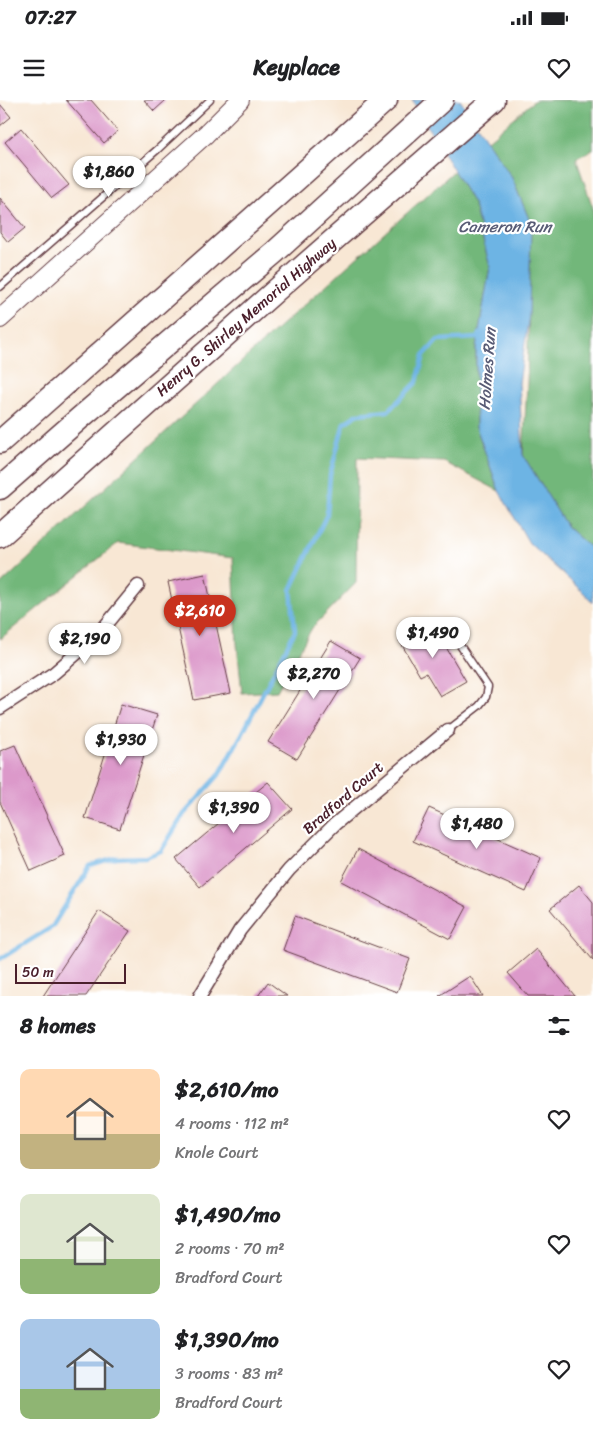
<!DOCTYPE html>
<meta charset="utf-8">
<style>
body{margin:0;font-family:Sriracha,sans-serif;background:#f6f6f6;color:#202124;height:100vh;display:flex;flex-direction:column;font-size:19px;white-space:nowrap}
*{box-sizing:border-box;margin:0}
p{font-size:16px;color:#757577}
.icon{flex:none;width:28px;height:28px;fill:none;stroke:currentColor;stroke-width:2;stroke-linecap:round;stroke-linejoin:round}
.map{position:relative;height:896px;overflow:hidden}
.drawer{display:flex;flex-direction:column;background:#fff;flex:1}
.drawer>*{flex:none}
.scale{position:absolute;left:15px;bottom:12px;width:111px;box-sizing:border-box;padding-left:5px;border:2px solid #4a1f2b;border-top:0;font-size:14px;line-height:18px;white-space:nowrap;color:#4a1f2b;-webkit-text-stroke:4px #fff;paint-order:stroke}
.price{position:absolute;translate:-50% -42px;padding:0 11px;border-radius:18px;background:#fff;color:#222;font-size:16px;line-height:32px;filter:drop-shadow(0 1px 2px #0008)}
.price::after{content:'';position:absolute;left:50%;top:30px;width:15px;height:11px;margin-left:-8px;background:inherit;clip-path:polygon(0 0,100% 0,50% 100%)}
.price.on{background:#c8321e;color:#fff}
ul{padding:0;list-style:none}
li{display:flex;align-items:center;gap:15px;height:125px;padding:0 20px}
li span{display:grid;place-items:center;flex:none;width:140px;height:100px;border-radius:10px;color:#555}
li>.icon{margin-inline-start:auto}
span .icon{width:60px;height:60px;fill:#fffc;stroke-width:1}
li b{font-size:21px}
h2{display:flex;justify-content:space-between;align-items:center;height:60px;padding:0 20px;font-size:21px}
.status{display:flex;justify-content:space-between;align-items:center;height:35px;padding:0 25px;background:#fff;direction:ltr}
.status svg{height:14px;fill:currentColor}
header{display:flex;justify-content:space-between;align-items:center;height:65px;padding:0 20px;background:#fff;font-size:22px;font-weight:800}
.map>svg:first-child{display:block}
.forest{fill:#72b77a;stroke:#5e6b52}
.water{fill:#6db4e4;stroke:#5c6a88}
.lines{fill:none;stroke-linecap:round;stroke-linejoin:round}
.stream{stroke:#6db4e4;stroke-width:4.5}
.building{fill:#dc99ca}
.service-casing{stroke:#643d44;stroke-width:9}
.minor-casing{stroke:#643d44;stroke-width:15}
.secondary-casing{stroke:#643d44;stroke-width:20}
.motorway-casing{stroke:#643d44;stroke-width:25}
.service{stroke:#fff;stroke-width:6}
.minor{stroke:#fff;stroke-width:12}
.secondary{stroke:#fff;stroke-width:18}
.motorway{stroke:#fff;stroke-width:22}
.labels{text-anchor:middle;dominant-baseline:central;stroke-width:4.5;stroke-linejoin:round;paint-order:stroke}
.street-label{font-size:15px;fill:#4a1f2b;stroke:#fff}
.water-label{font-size:16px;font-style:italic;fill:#585b75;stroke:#fff}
</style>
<div class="status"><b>07:27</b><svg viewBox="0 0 49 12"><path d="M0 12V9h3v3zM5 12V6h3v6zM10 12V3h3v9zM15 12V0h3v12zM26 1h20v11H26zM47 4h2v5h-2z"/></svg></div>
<header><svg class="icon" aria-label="menu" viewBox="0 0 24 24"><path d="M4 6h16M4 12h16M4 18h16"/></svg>Keyplace<svg class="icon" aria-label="heart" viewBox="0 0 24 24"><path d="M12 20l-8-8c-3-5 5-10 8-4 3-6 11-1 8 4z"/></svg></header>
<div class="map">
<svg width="593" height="896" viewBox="0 0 593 896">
<rect width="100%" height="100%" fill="#fff"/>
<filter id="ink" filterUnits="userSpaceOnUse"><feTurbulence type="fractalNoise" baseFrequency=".02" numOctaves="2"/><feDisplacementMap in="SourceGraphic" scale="10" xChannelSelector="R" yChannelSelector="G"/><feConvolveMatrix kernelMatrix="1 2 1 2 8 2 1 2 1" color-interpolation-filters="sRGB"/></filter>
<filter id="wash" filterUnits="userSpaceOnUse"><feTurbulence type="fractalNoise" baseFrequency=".0096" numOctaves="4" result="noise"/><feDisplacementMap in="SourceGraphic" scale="20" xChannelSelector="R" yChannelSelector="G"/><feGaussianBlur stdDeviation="1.12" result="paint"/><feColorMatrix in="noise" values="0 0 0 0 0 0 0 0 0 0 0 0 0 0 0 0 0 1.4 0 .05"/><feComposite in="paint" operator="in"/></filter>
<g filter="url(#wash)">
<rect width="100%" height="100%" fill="#f8e7d4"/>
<path class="forest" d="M535 0H593V50L576 58 593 108V450L567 427 523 355 527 285 531 124 512 78 487 41Z
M454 71 474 105 490 167 476 248V327L499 391 444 362 357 358 356 483 312 528 277 591 242 593 237 544 233 458 118 443 0 539V485L278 228Z"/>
<path class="water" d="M412 0H460L512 78 531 124 529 215 519 283 523 355 567 427 593 450V503L584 493 529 443 499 391 476 327V248L490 167 474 105Z"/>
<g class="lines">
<path class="stream" d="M0 859 52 827 90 766 116 758 146 757 161 751 184 714 219 675 242 634 295 531 291 490 327 414 330 375 344 323 358 314 388 311 417 282 424 255 438 240 478 238 480 234"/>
</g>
<g id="blocks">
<path class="building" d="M66 0H91L118 31 104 43Z
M144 0H166L154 11Z
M0 4 11 17 0 26Z
M21 28 69 85 52 98 5 42Z
M0 98 25 128 8 142 0 132Z
M205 474 231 593 194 600 168 482Z
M431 522 466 581 440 596 426 573 420 576 399 540Z
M331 541 360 558 297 659 268 642Z
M121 604 157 615 120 729 85 718Z
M15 645 65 756 31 771 0 702V651Z
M268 682 292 709 200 787 176 759Z
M429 708 541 758 526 792 413 741Z
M358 749 467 807 450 839 341 781Z
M579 785 593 802V860L550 809Z
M99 811 130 831 86 896H43Z
M295 816 410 859 397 892 283 850Z
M536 849 575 896H528L508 873Z
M470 876 483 896H439Z
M268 882 287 896H258Z"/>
</g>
</g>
<g filter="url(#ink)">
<use href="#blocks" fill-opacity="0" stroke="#643d44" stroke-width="1"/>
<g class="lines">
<defs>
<path id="service" d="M0 187 158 49 210 0
M447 526 488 587 486 597 479 606 448 630"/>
<path id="minor" d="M0 608 54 573 98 535 138 486
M200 896 240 830 289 770 335 724 448 630"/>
<path id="secondary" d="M0 219 206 34 240 0"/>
<path id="motorway" d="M0 342 386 0
M0 388 80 318 275 152 442 0
M0 436 282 185 494 0"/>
</defs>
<use href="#service" class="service-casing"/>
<use href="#minor" class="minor-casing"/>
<use href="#secondary" class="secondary-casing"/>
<use href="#motorway" class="motorway-casing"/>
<use href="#service" class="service"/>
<use href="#minor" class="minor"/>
<use href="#secondary" class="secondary"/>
<use href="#motorway" class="motorway"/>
</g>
</g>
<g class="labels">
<g class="street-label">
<text transform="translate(246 217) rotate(-41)">Henry G. Shirley Memorial Highway</text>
<text transform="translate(343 698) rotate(-41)">Bradford Court</text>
</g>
<g class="water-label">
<text x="505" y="126">Cameron Run</text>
<text transform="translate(487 269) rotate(-86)">Holmes Run</text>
</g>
</g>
</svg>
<div class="scale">50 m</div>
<b class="price" style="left:109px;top:98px">$1,860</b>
<b class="price on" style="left:200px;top:537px">$2,610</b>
<b class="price" style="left:433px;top:559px">$1,490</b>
<b class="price" style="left:85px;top:565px">$2,190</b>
<b class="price" style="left:314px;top:600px">$2,270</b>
<b class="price" style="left:121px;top:666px">$1,930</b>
<b class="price" style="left:234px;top:734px">$1,390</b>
<b class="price" style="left:477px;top:750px">$1,480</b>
</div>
<section class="drawer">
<h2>8 homes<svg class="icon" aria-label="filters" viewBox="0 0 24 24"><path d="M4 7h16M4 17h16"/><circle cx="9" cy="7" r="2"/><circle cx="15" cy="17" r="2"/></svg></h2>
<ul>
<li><span style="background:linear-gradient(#ffd9b3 65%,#c2b280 0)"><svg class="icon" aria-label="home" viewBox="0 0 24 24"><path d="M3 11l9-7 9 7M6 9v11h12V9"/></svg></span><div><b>$2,610/mo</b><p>4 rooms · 112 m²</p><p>Knole Court</p></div><svg class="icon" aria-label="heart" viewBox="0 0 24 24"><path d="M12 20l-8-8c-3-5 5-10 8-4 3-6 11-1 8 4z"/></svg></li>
<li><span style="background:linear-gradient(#dfe7d0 65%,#8fb573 0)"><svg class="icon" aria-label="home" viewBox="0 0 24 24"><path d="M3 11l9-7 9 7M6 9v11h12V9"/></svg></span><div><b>$1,490/mo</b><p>2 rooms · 70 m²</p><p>Bradford Court</p></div><svg class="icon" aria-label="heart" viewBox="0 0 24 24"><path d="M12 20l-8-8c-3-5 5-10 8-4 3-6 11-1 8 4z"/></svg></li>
<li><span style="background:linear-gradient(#a9c7e8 70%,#8fb573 0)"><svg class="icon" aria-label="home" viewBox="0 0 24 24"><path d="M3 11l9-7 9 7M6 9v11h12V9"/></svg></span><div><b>$1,390/mo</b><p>3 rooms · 83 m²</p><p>Bradford Court</p></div><svg class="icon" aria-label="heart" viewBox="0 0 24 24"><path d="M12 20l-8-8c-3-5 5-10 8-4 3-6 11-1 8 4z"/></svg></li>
</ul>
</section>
